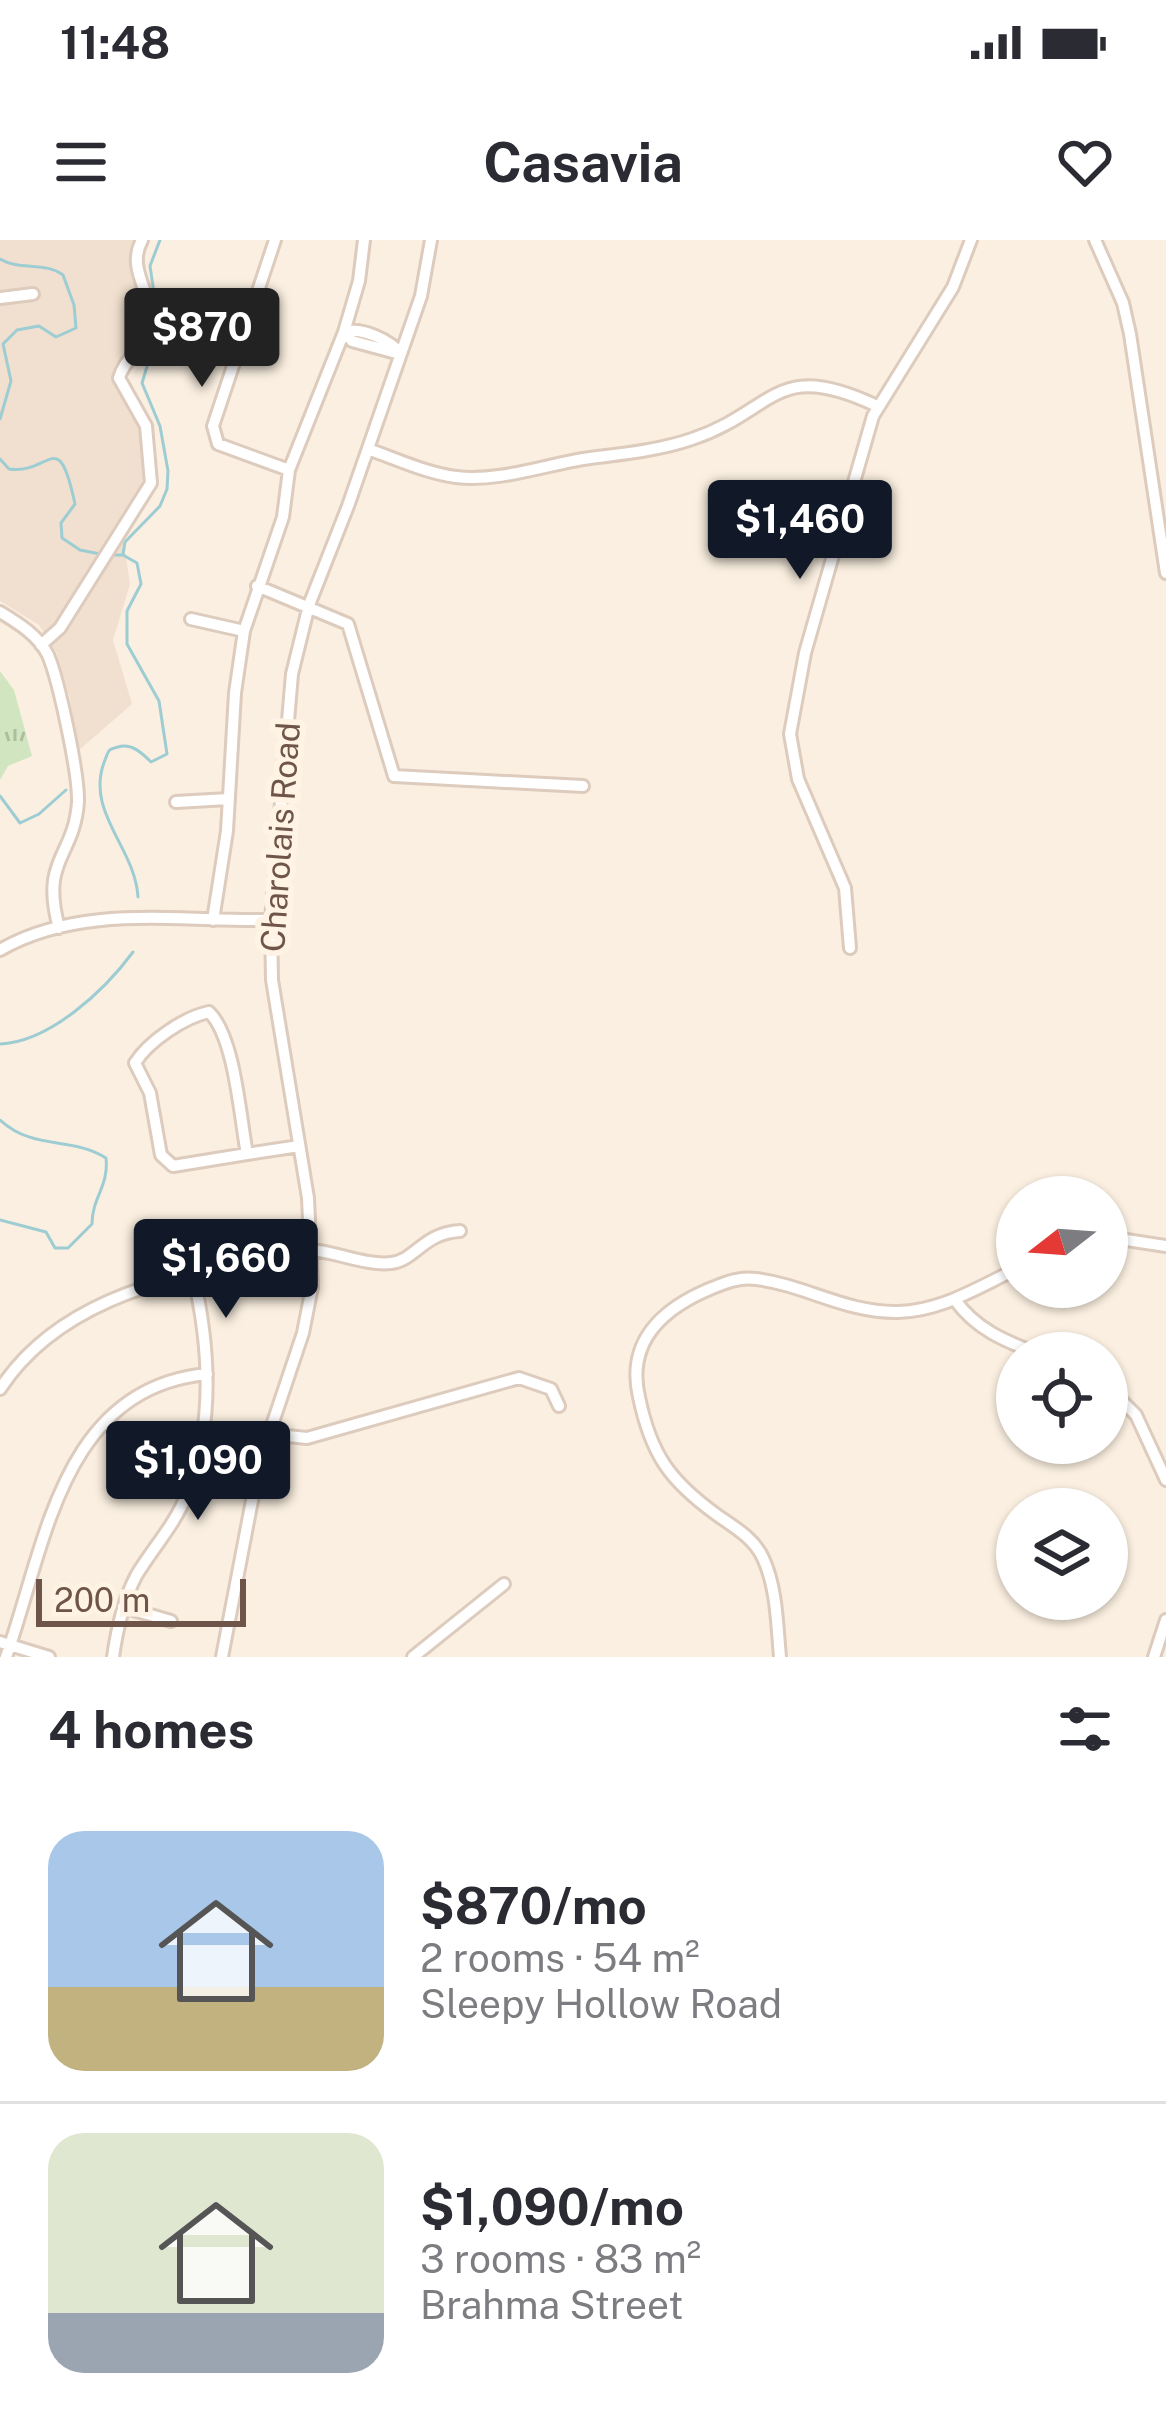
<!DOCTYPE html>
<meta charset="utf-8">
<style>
body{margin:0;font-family:"Public Sans",sans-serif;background:#f2f2f3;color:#2b2b33;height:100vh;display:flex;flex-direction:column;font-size:45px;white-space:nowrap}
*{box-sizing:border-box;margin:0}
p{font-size:39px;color:#7c7c81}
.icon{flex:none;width:66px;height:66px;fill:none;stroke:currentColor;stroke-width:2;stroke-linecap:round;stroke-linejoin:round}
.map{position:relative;height:1417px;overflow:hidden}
.details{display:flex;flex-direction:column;background:#fff;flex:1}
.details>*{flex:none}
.needle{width:78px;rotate:253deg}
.fabs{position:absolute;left:996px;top:936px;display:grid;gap:24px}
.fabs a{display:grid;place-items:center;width:132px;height:132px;border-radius:50%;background:#fff;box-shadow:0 3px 9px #0004;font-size:60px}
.scale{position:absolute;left:36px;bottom:30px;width:210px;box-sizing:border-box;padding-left:12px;border:6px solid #6f5549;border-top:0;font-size:33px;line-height:42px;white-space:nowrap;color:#6f5549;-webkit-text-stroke:9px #fef3e5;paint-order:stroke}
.price{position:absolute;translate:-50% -102px;padding:0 27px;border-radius:12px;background:#111827;color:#fff;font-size:39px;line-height:78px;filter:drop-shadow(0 3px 6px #0008)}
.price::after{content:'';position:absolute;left:50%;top:72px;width:36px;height:27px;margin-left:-18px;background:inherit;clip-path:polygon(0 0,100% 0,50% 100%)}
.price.active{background:#222;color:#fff}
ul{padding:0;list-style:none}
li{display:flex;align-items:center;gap:36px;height:300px;padding:0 48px}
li+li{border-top:3px solid #e1e1e2}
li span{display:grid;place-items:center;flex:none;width:336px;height:240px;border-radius:36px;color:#555}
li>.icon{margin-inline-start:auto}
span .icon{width:144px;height:144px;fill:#fffc;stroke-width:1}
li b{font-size:51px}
h2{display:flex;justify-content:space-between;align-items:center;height:144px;padding:0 48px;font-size:51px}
.status{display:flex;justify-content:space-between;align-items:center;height:84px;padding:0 60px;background:#fff;direction:ltr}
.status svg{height:33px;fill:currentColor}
header{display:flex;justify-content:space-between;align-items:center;height:156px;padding:0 48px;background:#fff;font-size:54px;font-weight:700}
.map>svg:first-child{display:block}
.residential{fill:#f1e0cf}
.grass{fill:url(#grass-tufts)}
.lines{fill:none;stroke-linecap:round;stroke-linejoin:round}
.stream{stroke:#9dcdd3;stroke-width:3}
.minor-casing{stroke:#ddcbbd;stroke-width:16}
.minor{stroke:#fff;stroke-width:10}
.labels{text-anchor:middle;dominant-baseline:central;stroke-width:12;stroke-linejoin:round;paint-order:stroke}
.street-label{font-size:33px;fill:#6f5549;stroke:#fef3e5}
</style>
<div class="status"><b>11:48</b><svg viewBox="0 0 49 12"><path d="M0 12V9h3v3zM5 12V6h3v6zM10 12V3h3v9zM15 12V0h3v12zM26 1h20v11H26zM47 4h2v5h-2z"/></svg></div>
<header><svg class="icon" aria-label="menu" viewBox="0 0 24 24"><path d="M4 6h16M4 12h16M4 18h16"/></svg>Casavia<svg class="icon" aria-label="heart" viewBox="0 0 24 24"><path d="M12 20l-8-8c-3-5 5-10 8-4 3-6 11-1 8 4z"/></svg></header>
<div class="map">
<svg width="1166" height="1417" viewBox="0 0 1166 1417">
<defs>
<pattern id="grass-tufts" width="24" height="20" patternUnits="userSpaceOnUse" patternTransform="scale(3)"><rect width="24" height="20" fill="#d1e6c0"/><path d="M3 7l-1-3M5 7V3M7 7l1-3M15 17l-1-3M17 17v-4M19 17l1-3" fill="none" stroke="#aebd9e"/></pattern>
</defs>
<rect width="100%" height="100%" fill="#faefe0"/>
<path class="residential" d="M0 0H148L138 18 155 78 123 139 149 186 154 245 123 297 130 344 113 400 132 464 78 511 70 459 56 412 39 385 0 361Z"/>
<path class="grass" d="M0 431 14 450 32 516 8 526 0 540Z"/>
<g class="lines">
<path class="stream" d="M0 19C20 31 44 21 63 35L74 65 76 88 56 97 39 86 17 90 3 104 11 141 0 179
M0 219 9 229C51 235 58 184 75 264L61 283 62 298 80 310 100 314
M123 314 125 302 160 266 167 249 168 231 160 186 142 143 159 87 150 26 160 0
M110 315H123L137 323 141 344 127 371V404L159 461 167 514 151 522C142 513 132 503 118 507 107 510 109 510 105 520 84 571 135 607 138 657
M0 556 20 583 39 574 66 550
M0 804C50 802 105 750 133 712
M0 880C34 911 71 896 106 918 109 947 92 957 92 984L68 1008H55L46 992 0 980"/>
<defs>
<path id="minor" d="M275 0 213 186 218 204 289 230
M1095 0 1123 63 1130 94 1166 333
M0 58 33 54
M344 92C362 87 390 100 401 114
M344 92 352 101 400 114
M368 209C396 219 426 233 456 237 497 242 542 226 583 219 619 214 657 211 692 199 776 171 774 117 877 166
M257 346 348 384 394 536 583 546
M0 372C18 383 38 395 48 415 59 441 79 535 78 562 74 618 40 618 59 688
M191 379 244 391
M41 405 60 388 151 243 146 186 119 138C125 115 152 104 151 77 149 49 127 27 142 0
M176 562 228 559
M213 680 227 591 235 453 244 391 283 277 289 230 344 92 359 41 364 0
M850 708 845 648 798 539 790 494 805 413 873 176 953 47 971 0
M0 710C81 663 181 682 271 680
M209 772C235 797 240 878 247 914L173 926 161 915 150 853 135 823C148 802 184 777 209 772Z
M247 914 299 906
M1107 997 1166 1006
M312 1010C336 1012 367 1026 391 1023 416 1020 423 993 460 991
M955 1060C976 1089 1004 1101 1037 1113
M1107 1146 1136 1175 1166 1240
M0 1149C53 1068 156 1036 248 1026
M268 1194 307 1198 519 1138 551 1149 559 1166
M123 1367 171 1381
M0 1402 49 1417
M6 1417C46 1305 61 1148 207 1134
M113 1417C117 1389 123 1361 136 1336 152 1309 174 1286 186 1256 215 1185 210 1107 193 1034
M222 1417 259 1224 303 1093 312 1047 308 958 272 740 271 680 292 434 309 365 348 266 421 56 431 0
M413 1417 504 1344
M780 1417C777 1385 777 1348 763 1318 754 1298 734 1287 717 1275 670 1241 651 1215 639 1157 626 1101 663 1068 712 1048 727 1042 739 1037 756 1039 805 1045 846 1073 898 1072 942 1071 978 1047 1017 1029
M1154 1417 1166 1380"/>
</defs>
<use href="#minor" class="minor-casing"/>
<use href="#minor" class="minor"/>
</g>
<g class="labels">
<g class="street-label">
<text transform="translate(280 597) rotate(-86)">Charolais Road</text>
</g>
</g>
</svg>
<div class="fabs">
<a><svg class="needle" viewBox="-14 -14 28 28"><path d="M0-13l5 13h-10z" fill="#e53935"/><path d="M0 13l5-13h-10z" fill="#7c7c81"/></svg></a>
<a><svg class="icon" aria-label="locate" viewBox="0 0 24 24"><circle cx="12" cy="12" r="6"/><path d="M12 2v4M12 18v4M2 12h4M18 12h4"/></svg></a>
<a><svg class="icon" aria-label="layers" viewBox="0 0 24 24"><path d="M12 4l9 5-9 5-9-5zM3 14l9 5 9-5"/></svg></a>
</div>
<div class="scale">200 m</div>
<b class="price active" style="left:202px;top:150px">$870</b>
<b class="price" style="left:800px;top:342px">$1,460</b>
<b class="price" style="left:226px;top:1081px">$1,660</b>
<b class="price" style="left:198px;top:1283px">$1,090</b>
</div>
<section class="details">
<h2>4 homes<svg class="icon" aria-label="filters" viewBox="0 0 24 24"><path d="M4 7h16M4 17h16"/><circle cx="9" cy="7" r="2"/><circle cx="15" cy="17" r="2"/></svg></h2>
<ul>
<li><span style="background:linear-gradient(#a9c7e8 65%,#c2b280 0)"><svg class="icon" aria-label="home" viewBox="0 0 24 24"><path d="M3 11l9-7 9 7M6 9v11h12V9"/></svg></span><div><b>$870/mo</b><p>2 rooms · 54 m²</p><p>Sleepy Hollow Road</p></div></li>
<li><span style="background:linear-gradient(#dfe7d0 75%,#9aa5b1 0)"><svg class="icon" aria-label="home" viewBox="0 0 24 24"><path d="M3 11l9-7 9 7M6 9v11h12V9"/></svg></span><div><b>$1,090/mo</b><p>3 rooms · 83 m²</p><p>Brahma Street</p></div></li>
</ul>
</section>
